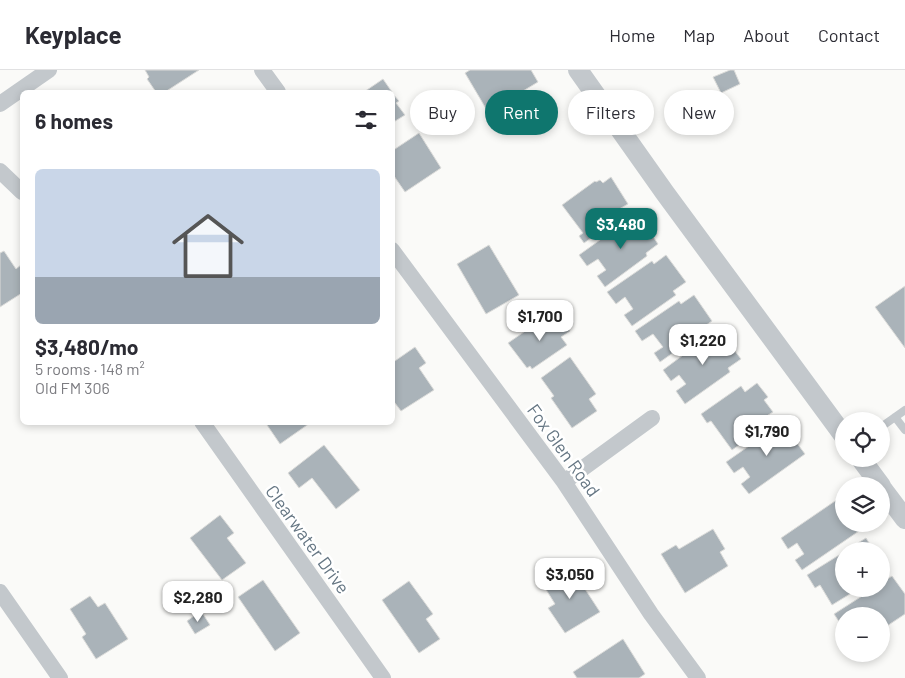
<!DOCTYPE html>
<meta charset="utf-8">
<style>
body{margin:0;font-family:Barlow,sans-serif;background:#f7f7f7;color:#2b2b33;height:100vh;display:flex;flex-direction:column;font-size:19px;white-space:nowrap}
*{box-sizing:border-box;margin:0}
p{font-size:16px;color:#7c7c81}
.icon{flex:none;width:28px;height:28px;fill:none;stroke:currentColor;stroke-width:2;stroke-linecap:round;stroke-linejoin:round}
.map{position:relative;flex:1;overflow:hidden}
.drawer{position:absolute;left:20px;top:20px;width:375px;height:335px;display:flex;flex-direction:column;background:#fff;border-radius:8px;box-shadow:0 2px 8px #0003}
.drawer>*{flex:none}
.guide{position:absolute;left:410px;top:20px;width:420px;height:45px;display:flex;gap:10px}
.buttons{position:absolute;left:835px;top:342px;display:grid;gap:10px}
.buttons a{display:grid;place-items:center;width:55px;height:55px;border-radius:50%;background:#fff;box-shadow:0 2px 8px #0003;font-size:25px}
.price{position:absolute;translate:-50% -42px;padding:0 11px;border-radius:10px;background:#fff;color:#222;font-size:16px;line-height:32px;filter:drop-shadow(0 1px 2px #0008)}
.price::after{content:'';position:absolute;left:50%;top:30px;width:15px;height:11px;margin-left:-8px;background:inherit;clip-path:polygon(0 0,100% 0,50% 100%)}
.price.on{background:#0f766e;color:#fff}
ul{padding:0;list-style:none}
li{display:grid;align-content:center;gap:10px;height:265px;padding:0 15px}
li+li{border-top:1px solid #e1e1e2}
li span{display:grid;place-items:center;height:155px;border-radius:8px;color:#555}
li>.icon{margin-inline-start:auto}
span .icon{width:90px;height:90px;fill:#fffc;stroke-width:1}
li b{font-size:21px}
h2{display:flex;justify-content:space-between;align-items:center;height:60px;padding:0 15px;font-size:21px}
.tag{padding:0 18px;border-radius:22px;background:#fff;box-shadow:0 2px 8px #0003;font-size:18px;line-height:45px}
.tag.on{background:#0f766e;color:#fff}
header{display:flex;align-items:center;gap:30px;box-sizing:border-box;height:70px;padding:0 25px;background:#fff;border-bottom:1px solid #e1e1e2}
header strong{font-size:24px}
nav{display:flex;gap:28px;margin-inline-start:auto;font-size:18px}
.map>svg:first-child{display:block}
.building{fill:#aab3b9;stroke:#dcdcda}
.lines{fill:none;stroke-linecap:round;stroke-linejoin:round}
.service{stroke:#c3c8cc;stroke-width:8}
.minor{stroke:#c3c8cc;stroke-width:16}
.tertiary{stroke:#c3c8cc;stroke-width:20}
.labels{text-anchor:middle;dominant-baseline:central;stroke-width:5;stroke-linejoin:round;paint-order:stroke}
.street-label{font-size:18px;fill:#657683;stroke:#fff}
</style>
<header>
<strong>Keyplace</strong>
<nav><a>Home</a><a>Map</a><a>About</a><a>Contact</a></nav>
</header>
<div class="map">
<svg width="905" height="608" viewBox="0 0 905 608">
<rect width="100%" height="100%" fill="#fafaf8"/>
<path class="building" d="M145 0H199L165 22H156L147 9 149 7Z
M470 0H531L538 12 488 42 465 3Z
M730 0H734L740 14 721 23 713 7Z
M383 9 392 22H364Z
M392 23 399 31 396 33 405 45 392 53Z
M419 63 441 98 405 122 394 106 392 107V81Z
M611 107 628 134 612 143 614 144 618 141 622 146 584 173 579 166 583 163 562 135 595 111 596 112 600 110 603 113Z
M639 146 658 174 646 183 647 186 605 217 597 206 606 200 598 189 587 196 579 185 625 152 627 156Z
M489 175 519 225 486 244 457 194Z
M4 181 16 199 22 194V223L0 237V183Z
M666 185 686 212 673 221 676 225 632 256 624 245 633 239 625 227 616 234 607 222 652 191 654 194Z
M905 216V278L875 237Z
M694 225 712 251 699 260 701 263 660 292 654 283 663 277 653 264 642 271 635 261 679 231 681 234Z
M547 246 553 254 561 248 570 261 561 267 567 275 532 299 530 296 527 298 508 273Z
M721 263 741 289 728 298 730 302 685 334 676 321 686 314 679 305 671 311 663 300 706 268 709 272Z
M415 277 426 293 419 298 434 320 401 341 392 329V293Z
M570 287 596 324 589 329 597 341 572 358 551 328 554 326 541 308Z
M757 313 768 327 764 330 773 342 765 347 770 353 732 380 711 351 707 353 701 344 741 316 745 322Z
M265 352H310V353L280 374Z
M782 353 805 384 749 424 741 414 750 407 743 397 734 403 726 392Z
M324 375 360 420 336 439 312 408 299 418 288 403Z
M838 429 844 438V454H854L859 461 802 500 795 490 804 484 797 473 788 479 781 468Z
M220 445 234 463 227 468 246 493 222 510 190 468Z
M713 459 725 479 720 482 728 496 685 523 661 484 676 475 679 479Z
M866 468 874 481H845Z
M844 482V519H858L832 535 820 515 815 518 807 505Z
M570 496 600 542 565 563 548 538 555 534 542 513Z
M892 506 905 524V544L881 560V546H844V554L842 556 834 544 873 519H881V513Z
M263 510 300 563 275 581 238 527Z
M409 511 433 544 426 549 440 569 419 583 382 530Z
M90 526 98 537 105 533 128 569 96 589 82 567 86 564 70 539Z
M201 541 210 555 195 564 187 551Z
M623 569 645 604 639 608H577L573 602Z"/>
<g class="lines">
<path class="service" d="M895 347 905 360
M881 357 905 340"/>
<path class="minor" d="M262 0 278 22
M0 34 49 0
M0 101 22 122
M392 180 564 412 651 544 698 608
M202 352 383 608
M564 412 652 348
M0 522 60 608"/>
<path class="tertiary" d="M578 0 665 123 844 366
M861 389 881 416
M881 417 905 449"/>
</g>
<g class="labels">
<g class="street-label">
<text transform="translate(564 380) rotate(54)">Fox Glen Road</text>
<text transform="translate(308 469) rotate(54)">Clearwater Drive</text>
</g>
</g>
</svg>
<div class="buttons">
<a><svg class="icon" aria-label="locate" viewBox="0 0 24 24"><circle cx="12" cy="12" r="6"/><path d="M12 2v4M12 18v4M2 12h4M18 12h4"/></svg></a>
<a><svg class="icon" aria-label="layers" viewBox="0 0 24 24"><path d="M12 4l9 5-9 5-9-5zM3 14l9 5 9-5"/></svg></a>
<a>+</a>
<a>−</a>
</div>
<b class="price on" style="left:621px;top:180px">$3,480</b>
<b class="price" style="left:540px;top:272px">$1,700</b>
<b class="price" style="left:703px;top:296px">$1,220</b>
<b class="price" style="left:767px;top:387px">$1,790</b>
<b class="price" style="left:570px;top:530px">$3,050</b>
<b class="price" style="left:198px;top:553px">$2,280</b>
<div class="guide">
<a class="tag">Buy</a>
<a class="tag on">Rent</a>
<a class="tag">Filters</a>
<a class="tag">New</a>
</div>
<section class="drawer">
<h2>6 homes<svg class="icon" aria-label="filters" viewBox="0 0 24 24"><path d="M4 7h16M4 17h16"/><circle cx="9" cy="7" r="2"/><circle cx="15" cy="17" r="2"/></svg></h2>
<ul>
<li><span style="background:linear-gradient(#c9d6e8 70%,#9aa5b1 0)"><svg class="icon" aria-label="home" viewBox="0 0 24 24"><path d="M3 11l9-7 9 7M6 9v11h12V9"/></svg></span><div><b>$3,480/mo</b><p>5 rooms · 148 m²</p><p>Old FM 306</p></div></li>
</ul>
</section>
</div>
